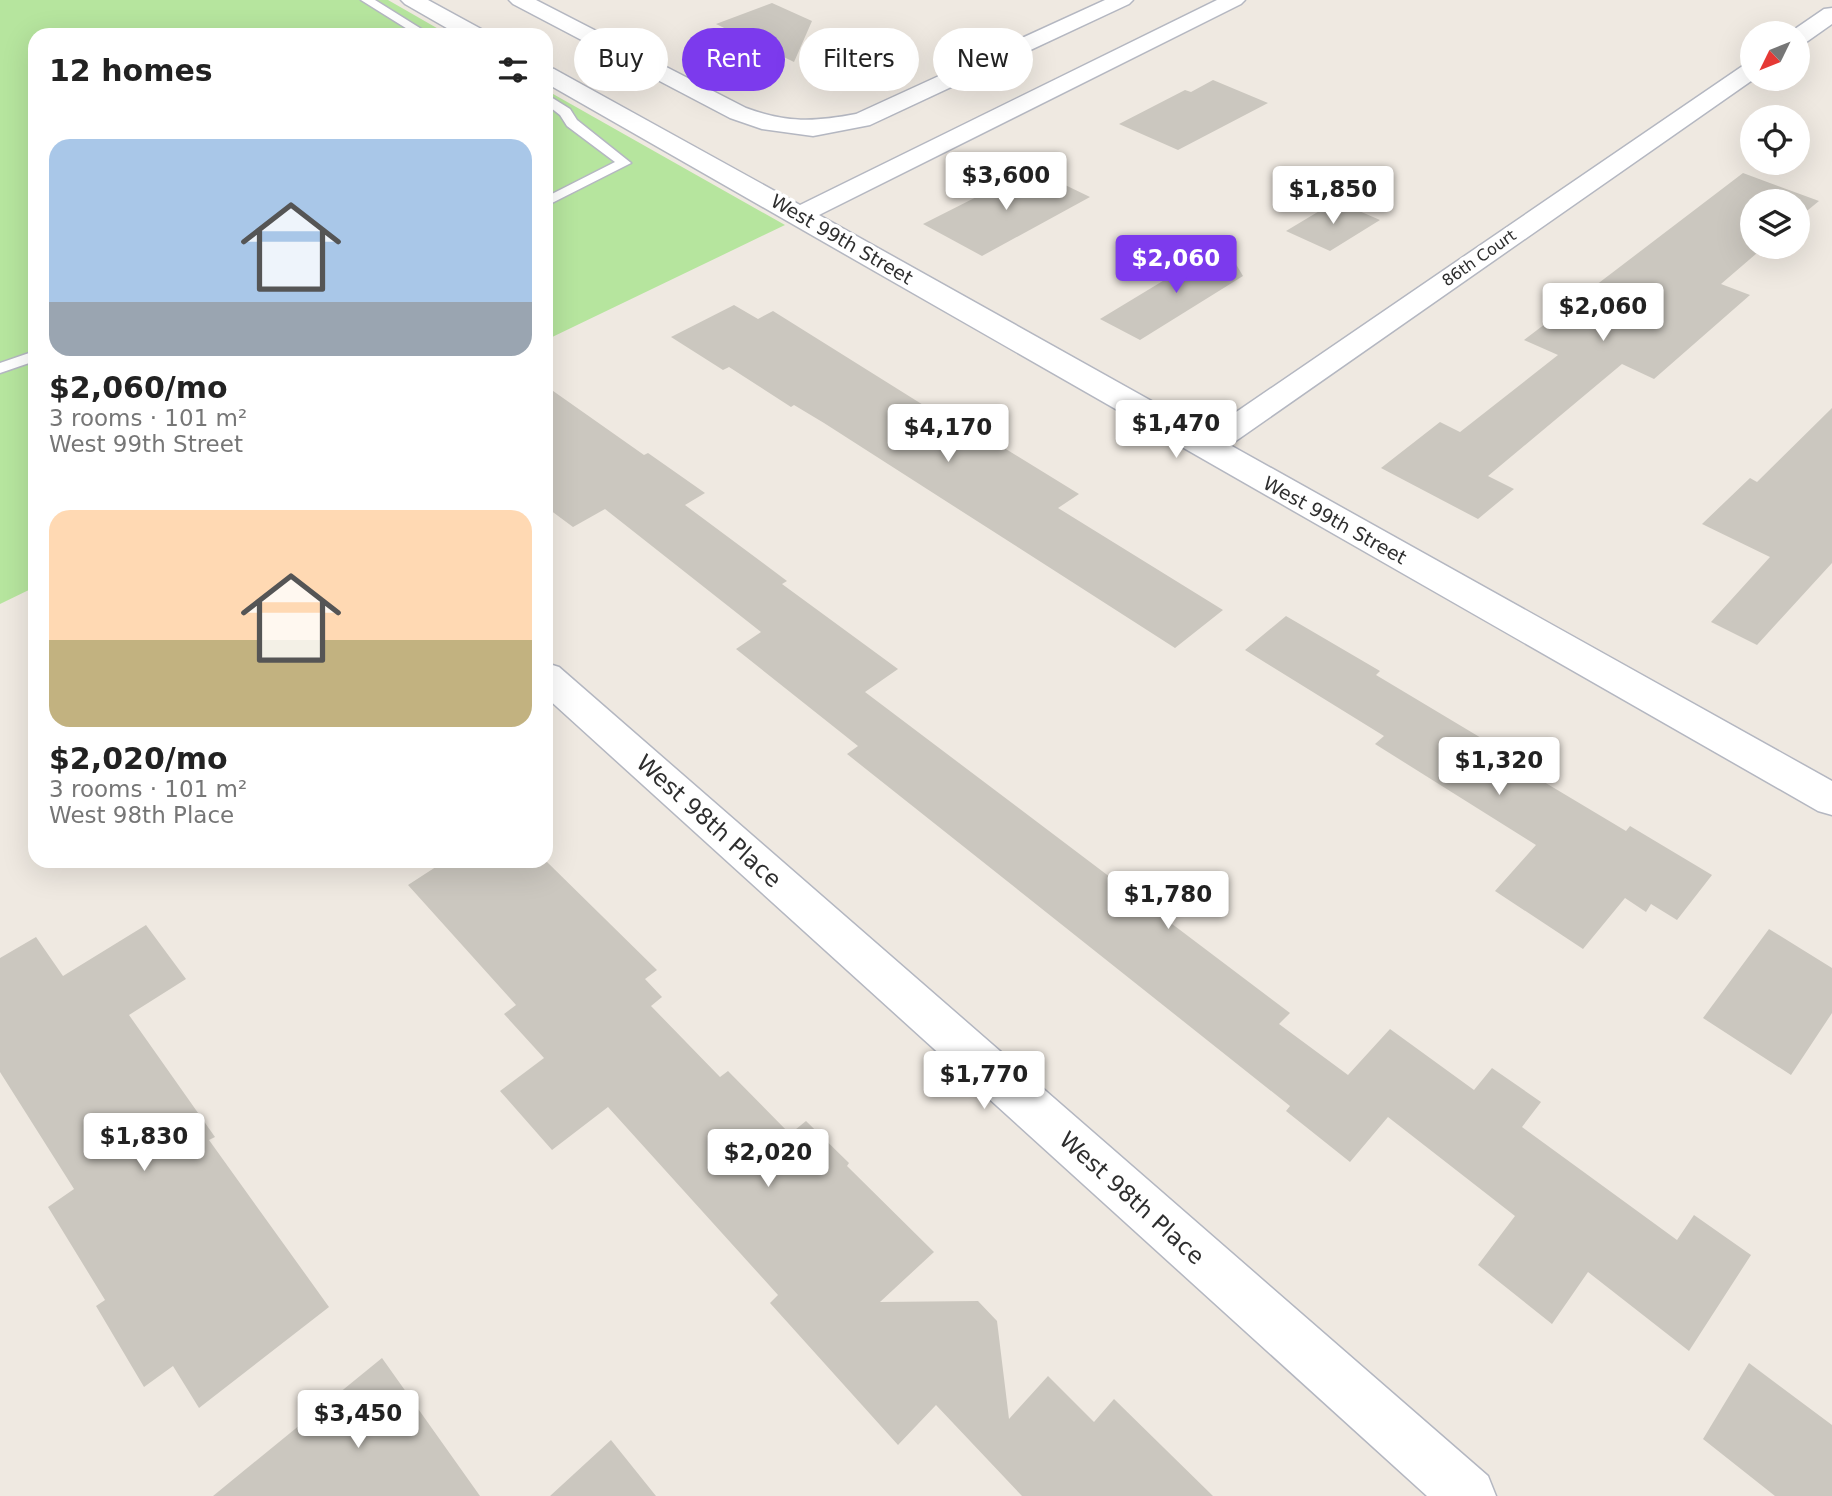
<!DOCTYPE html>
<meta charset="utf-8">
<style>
body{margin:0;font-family:"DejaVu Sans",sans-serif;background:#f6f6f6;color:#222;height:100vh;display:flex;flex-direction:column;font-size:26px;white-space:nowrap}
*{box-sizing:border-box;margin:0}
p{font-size:23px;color:#767676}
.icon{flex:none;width:38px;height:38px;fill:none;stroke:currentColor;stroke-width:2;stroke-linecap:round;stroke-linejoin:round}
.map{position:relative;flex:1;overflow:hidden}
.side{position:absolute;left:28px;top:28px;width:525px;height:840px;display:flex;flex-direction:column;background:#fff;border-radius:21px;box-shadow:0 7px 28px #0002}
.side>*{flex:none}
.guide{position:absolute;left:574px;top:28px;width:665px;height:63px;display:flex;gap:14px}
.needle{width:46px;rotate:227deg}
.fabs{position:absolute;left:1740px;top:21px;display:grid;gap:14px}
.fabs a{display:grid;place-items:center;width:70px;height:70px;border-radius:50%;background:#fff;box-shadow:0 7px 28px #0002;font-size:35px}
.price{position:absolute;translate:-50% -60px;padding:0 16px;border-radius:7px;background:#fff;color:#222;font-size:23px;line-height:46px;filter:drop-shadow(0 2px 4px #0008)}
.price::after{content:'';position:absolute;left:50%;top:42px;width:21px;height:16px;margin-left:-10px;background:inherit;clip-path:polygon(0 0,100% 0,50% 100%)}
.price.on{background:#7c3aed;color:#fff}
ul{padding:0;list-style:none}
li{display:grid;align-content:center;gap:14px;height:371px;padding:0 21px}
li span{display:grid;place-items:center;height:217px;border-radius:21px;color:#555}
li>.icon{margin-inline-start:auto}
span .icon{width:126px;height:126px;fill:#fffc;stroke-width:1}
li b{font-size:30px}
h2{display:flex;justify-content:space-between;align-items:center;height:84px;padding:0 21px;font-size:30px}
.tag{padding:0 24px;border-radius:32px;background:#fff;box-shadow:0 7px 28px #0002;font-size:24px;line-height:63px}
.tag.on{background:#7c3aed;color:#fff}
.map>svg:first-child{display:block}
.green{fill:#b6e59e}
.building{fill:#cbc7bf}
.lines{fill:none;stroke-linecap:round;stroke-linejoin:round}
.lane-casing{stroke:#b4b7c1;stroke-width:3}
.street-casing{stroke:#b4b7c1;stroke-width:3}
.lane{fill:#fff;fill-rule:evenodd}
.street{fill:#fff;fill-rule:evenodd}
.labels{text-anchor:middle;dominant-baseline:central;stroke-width:7;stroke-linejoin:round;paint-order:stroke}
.far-street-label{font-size:16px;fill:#2e2e2e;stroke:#fff}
.street-label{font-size:19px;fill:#2e2e2e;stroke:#fff}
.near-street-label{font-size:23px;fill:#2e2e2e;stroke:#fff}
</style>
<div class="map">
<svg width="1832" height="1496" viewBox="0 0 1832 1496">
<rect width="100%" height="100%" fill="#efe9e1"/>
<path class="green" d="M0 0H388L449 35H35V587L0 604Z
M546 90 785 225 546 340Z"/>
<path class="building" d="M772 3 812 21 794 62 716 24Z
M1213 80 1268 103 1178 150 1119 124 1185 90 1191 92Z
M1032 169 1090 197 982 256 923 224Z
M1743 173 1819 201 1797 219V201H1752V247H1764L1721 284 1750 295 1654 379 1622 364 1488 476 1514 489 1478 519 1381 468 1440 422 1460 432 1558 355 1524 340Z
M1336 201 1380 220 1330 251 1286 231Z
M1224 244 1243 276 1140 340 1100 319Z
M734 305 758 319 773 311 928 408 934 405 1079 494 1058 508 1223 610 1175 648 824 423 794 405 791 407 729 367 723 370 671 337Z
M546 386 644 455 648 453 705 493 685 505 787 581 782 584 898 669 865 692 1290 1013 1279 1024 1348 1075 1390 1029 1474 1090 1492 1068 1541 1102 1522 1127 1677 1240 1694 1215 1751 1255 1689 1351 1588 1272 1552 1324 1478 1265 1515 1216 1388 1117 1350 1162 1286 1111 1290 1106 847 754 858 746 736 649 761 632 605 509 573 527 546 507Z
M1832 408V563L1757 645 1711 622 1770 557 1702 524 1750 478 1757 482Z
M1286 616 1380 671 1376 675 1538 772 1534 776 1626 831 1630 826 1712 875 1677 920 1651 904 1646 912 1625 898 1583 949 1495 891 1536 845 1375 744 1384 736 1245 650Z
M445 861H546L657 970 645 979 662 997 651 1006 720 1077 728 1071 790 1134 806 1121 849 1163 847 1166 934 1252 880 1302 978 1301 997 1321 1009 1419 1048 1376 1094 1422 1114 1399 1213 1496H1022L936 1405 898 1445 770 1303 778 1295 608 1107 552 1150 500 1091 544 1058 504 1014 516 1005 408 885Z
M146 925 186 979 129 1015 215 1137 209 1140 329 1307 199 1408 173 1366 144 1387 96 1306 105 1300 48 1207 74 1189 0 1072V958L36 937 63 976Z
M1769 929 1832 968V1013L1791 1075 1703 1018Z
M382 1358 480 1496H213L355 1380Z
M1749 1363 1832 1425V1496H1775L1703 1439Z
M611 1440 656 1496H550Z"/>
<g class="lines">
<defs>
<path id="lane" d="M361 0H375L431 35H417Z
M546 94 570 109 577 120 631 163 546 206V197L615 162 567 126 560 115 546 104Z
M35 351V361L0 373V363Z"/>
<path id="street" d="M401 0H428L483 30 486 35H459L405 4Z
M509 0H536L746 108C787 123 814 122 856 114L1105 0H1133L1129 4 870 125 813 136 762 129 730 118 513 4Z
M1217 0H1245L1241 4 819 215 1207 432 1744 65 1752 63V79H1754L1230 445 1832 781V815L1818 811 546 83V67L554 69 800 205Z
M1832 8V24L1805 43 1797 45V33H1789L1824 9Z
M546 663 559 667 1488 1476 1496 1496H1427L546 697Z"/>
</defs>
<use href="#lane" class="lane-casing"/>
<use href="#street" class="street-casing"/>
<use href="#lane" class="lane"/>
<use href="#street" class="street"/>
</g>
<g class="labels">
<g class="far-street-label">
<text transform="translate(1479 258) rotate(-35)">86th Court</text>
</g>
<g class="street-label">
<text transform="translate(842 239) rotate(30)">West 99th Street</text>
<text transform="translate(1335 520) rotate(29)">West 99th Street</text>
</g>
<g class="near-street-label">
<text transform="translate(709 821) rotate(42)">West 98th Place</text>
<text transform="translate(1132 1198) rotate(42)">West 98th Place</text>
</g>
</g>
</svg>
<div class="fabs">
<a><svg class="needle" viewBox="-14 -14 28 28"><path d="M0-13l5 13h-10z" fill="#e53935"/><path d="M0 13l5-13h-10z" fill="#767676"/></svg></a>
<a><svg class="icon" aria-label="locate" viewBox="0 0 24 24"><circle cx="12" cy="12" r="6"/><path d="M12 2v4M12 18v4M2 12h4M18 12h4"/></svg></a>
<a><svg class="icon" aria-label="layers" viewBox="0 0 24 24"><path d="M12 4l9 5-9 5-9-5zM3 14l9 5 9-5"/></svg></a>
</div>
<b class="price" style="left:1006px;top:212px">$3,600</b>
<b class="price" style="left:1333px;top:226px">$1,850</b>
<b class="price on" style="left:1176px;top:295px">$2,060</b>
<b class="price" style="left:1603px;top:343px">$2,060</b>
<b class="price" style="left:1176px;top:460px">$1,470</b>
<b class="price" style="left:948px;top:464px">$4,170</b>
<b class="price" style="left:1499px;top:797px">$1,320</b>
<b class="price" style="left:1168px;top:931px">$1,780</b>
<b class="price" style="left:984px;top:1111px">$1,770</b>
<b class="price" style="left:144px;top:1173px">$1,830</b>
<b class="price" style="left:768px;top:1189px">$2,020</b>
<b class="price" style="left:358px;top:1450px">$3,450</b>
<div class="guide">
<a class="tag">Buy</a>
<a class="tag on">Rent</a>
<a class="tag">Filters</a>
<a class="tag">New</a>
</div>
<section class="side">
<h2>12 homes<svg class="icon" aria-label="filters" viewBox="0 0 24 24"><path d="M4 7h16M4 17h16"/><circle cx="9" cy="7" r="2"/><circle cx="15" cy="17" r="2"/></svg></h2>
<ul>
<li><span style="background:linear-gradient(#a9c7e8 75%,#9aa5b1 0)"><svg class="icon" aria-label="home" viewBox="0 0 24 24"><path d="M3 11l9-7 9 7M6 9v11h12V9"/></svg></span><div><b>$2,060/mo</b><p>3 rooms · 101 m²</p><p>West 99th Street</p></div></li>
<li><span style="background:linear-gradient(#ffd9b3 60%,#c2b280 0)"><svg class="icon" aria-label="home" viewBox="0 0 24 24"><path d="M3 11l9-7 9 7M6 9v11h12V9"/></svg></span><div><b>$2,020/mo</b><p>3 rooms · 101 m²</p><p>West 98th Place</p></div></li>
</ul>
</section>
</div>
